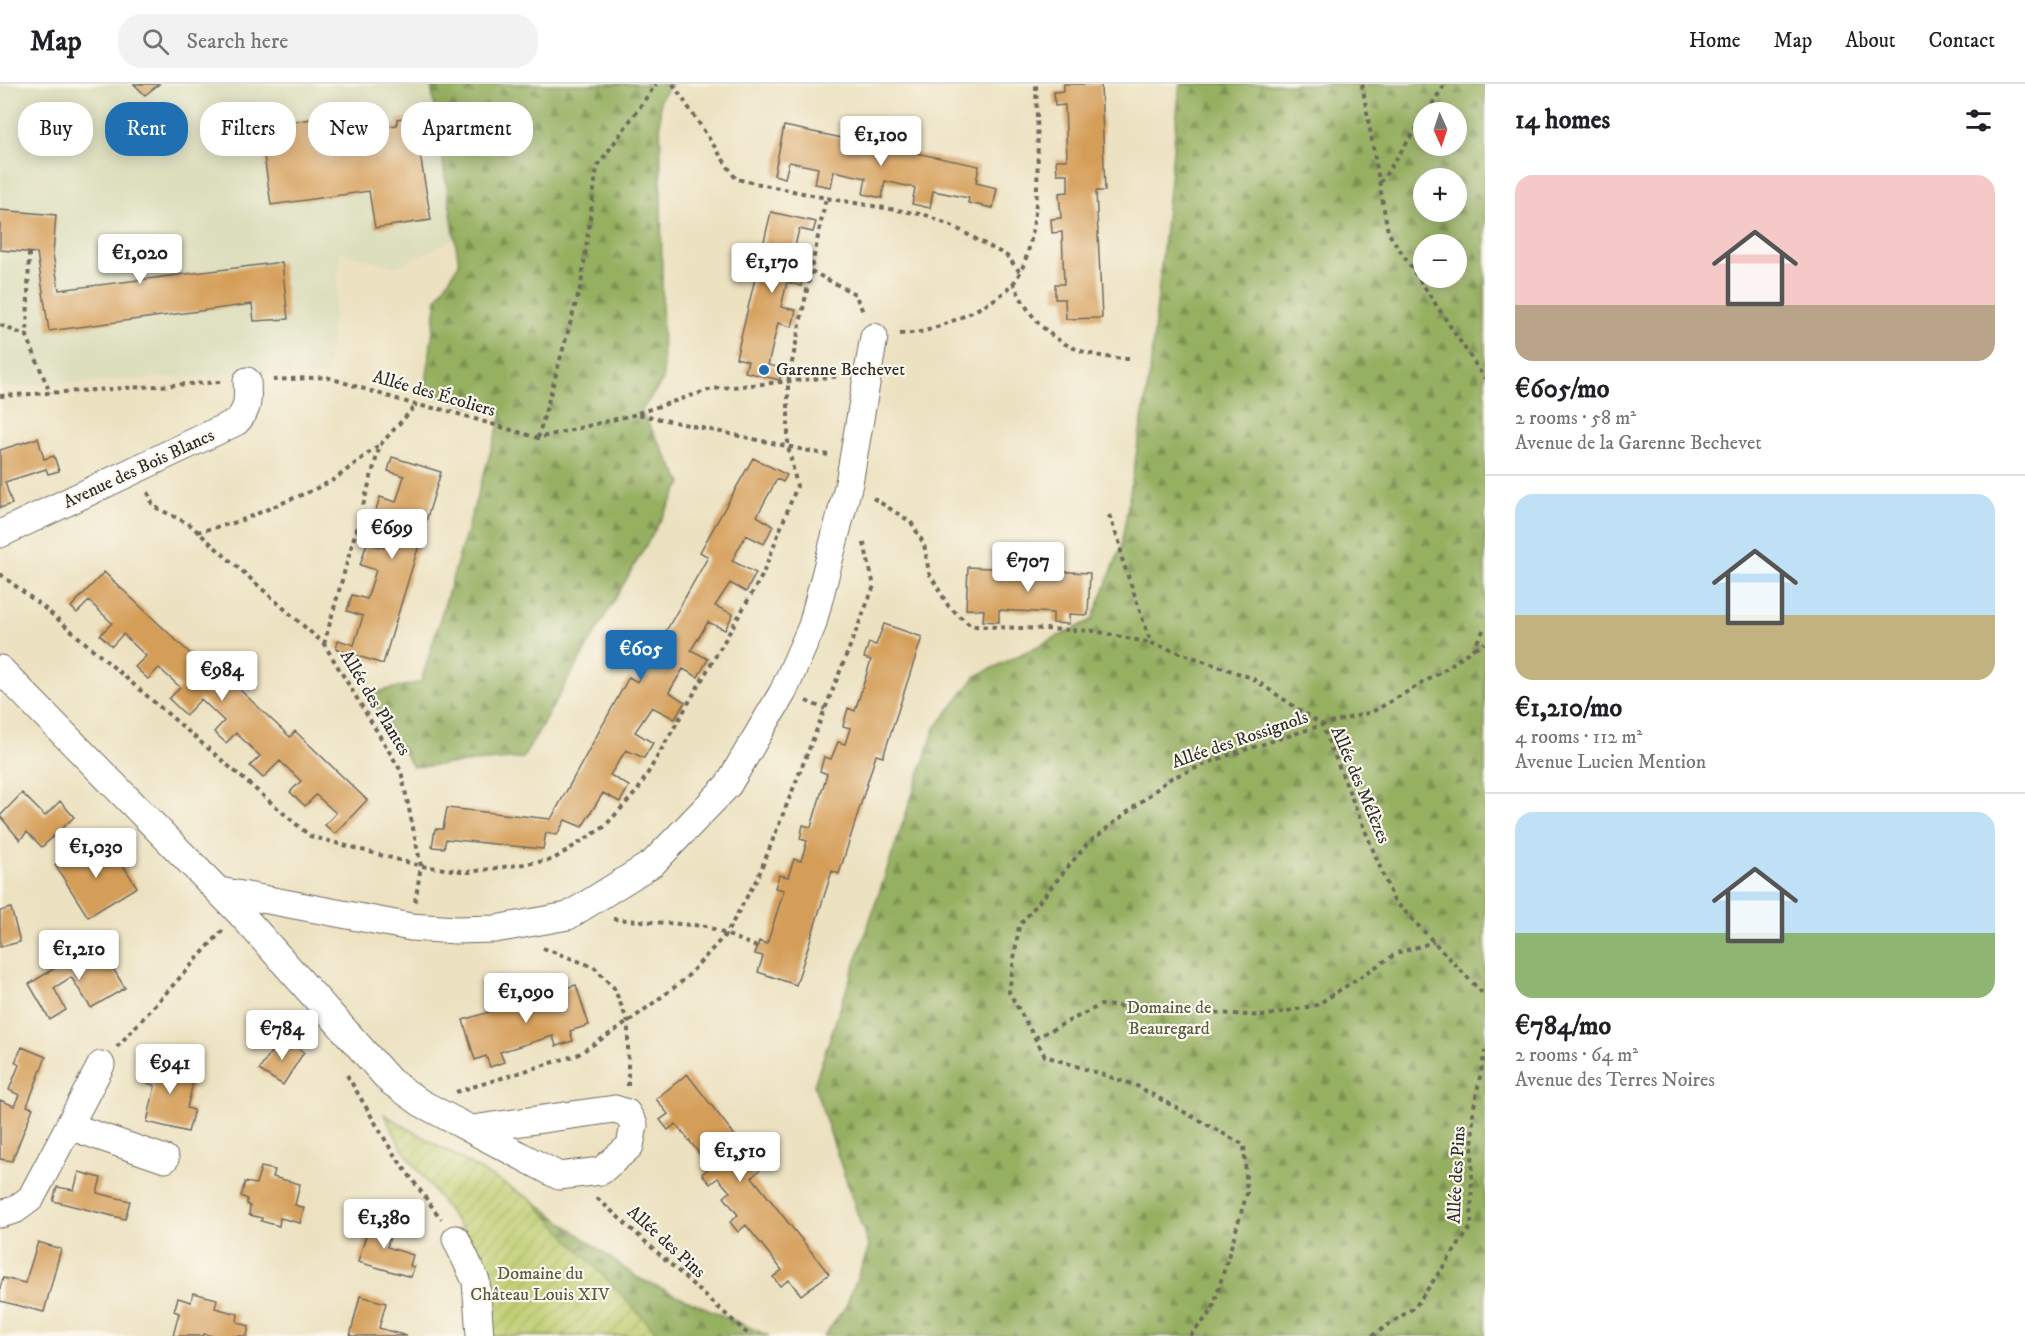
<!DOCTYPE html>
<meta charset="utf-8">
<style>
body{margin:0;font-family:"IM FELL DW Pica",serif;background:#f2f2f2;color:#202124;height:100vh;display:flex;flex-direction:column;font-size:22px;white-space:nowrap}
*{box-sizing:border-box;margin:0}
p{font-size:20px;color:#757577}
.icon{flex:none;width:33px;height:33px;fill:none;stroke:currentColor;stroke-width:2;stroke-linecap:round;stroke-linejoin:round}
.map{position:relative;flex:1;overflow:hidden}
.details{display:flex;flex-direction:column;background:#fff;width:540px}
.details>*{flex:none}
.top-card{position:absolute;left:18px;top:18px;width:570px;height:54px;display:flex;gap:12px}
.needle{width:39px;rotate:177deg}
.fabs{position:absolute;left:1413px;top:18px;display:grid;gap:12px}
.fabs a{display:grid;place-items:center;width:54px;height:54px;border-radius:50%;background:#fff;box-shadow:0 3px 15px #0003;font-size:30px}
.price{position:absolute;translate:-50% -51px;padding:0 14px;border-radius:6px;background:#fff;color:#222;font-size:20px;line-height:39px;filter:drop-shadow(0 2px 3px #0008)}
.price::after{content:'';position:absolute;left:50%;top:36px;width:18px;height:14px;margin-left:-9px;background:inherit;clip-path:polygon(0 0,100% 0,50% 100%)}
.price.active{background:#1f6fb2;color:#fff}
ul{padding:0;list-style:none}
li{display:grid;align-content:center;gap:12px;height:318px;padding:0 30px}
li+li{border-top:2px solid #e0e0e0}
li span{display:grid;place-items:center;height:186px;border-radius:18px;color:#555}
li>.icon{margin-inline-start:auto}
span .icon{width:108px;height:108px;fill:#fffc;stroke-width:1}
li b{font-size:26px}
h2{display:flex;justify-content:space-between;align-items:center;height:72px;padding:0 30px;font-size:26px}
.chip{padding:0 21px;border-radius:24px;background:#fff;box-shadow:0 3px 15px #0003;font-size:21px;line-height:54px}
.chip.active{background:#1f6fb2;color:#fff}
header{display:flex;align-items:center;gap:36px;box-sizing:border-box;height:84px;padding:0 30px;background:#fff;border-bottom:2px solid #e0e0e0}
header strong{font-size:28px}
nav{display:flex;gap:33px;margin-inline-start:auto;font-size:21px}
.search{width:420px;height:54px;background:#f2f2f2;display:flex;align-items:center;gap:15px;box-sizing:border-box;padding:0 21px;border-radius:24px;color:#757577;font-size:22px}
main{display:flex;flex:1;min-height:0}
.map>svg:first-child{display:block}
.built{fill:#dcdebc}
.forest{fill:url(#forest-firs);stroke:#606e46;stroke-width:1.5;fill-rule:evenodd}
.garden{fill:url(#garden-furrows);stroke:#747c4e;stroke-width:1.5}
.building{fill:#d59e59}
.lines{fill:none;stroke-linecap:round;stroke-linejoin:round}
.minor-casing{stroke:#6f6b5f;stroke-width:29}
.path{stroke:#6f6b5f;stroke-width:4;stroke-dasharray:4.5 4.5;stroke-linecap:butt}
.minor{stroke:#fff;stroke-width:27}
.poi-dot{fill:#1f6fb2;stroke:#fbf7ec;stroke-width:2}
.labels{text-anchor:middle;dominant-baseline:central;stroke-width:4.5;stroke-linejoin:round;paint-order:stroke}
.poi-label{font-size:18px;fill:#2b2b2b;stroke:#fbf7ec;text-anchor:start}
.street-label{font-size:18px;fill:#2b2b2b;stroke:#fbf7ec}
.park-label{font-size:18px;fill:#575c40;stroke:#fbf7ec}
</style>
<header>
<strong>Map</strong>
<div class="search"><svg class="icon" aria-label="search" viewBox="0 0 24 24"><circle cx="10" cy="10" r="6"/><path d="M15 15l6 6"/></svg>Search here</div>
<nav><a>Home</a><a>Map</a><a>About</a><a>Contact</a></nav>
</header>
<main>
<div class="map">
<svg width="1485" height="1252" viewBox="0 0 1485 1252">
<defs>
<pattern id="forest-firs" width="22" height="20" patternUnits="userSpaceOnUse" patternTransform="scale(1.5)"><rect width="22" height="20" fill="#96b062"/><path d="M5 1l3.5 6h-7zM16 11l3.5 6h-7z" fill="#7b8f51"/></pattern>
<pattern id="garden-furrows" width="10" height="10" patternUnits="userSpaceOnUse" patternTransform="scale(1.5)"><rect width="10" height="10" fill="#becd70"/><path d="M-1 1l2-2M0 10L10 0M9 11l2-2" fill="none" stroke="#a3b061"/></pattern>
</defs>
<rect width="100%" height="100%" fill="#fbf7ec"/>
<filter id="ink" filterUnits="userSpaceOnUse"><feTurbulence type="fractalNoise" baseFrequency=".0167" numOctaves="2"/><feDisplacementMap in="SourceGraphic" scale="12" xChannelSelector="R" yChannelSelector="G"/><feConvolveMatrix kernelMatrix="1 2 1 2 8 2 1 2 1" color-interpolation-filters="sRGB"/></filter>
<filter id="wash" filterUnits="userSpaceOnUse"><feTurbulence type="fractalNoise" baseFrequency=".008" numOctaves="4" result="noise"/><feDisplacementMap in="SourceGraphic" scale="24" xChannelSelector="R" yChannelSelector="G"/><feGaussianBlur stdDeviation="1.35" result="paint"/><feColorMatrix in="noise" values="0 0 0 0 0 0 0 0 0 0 0 0 0 0 0 0 0 1.4 0 .05"/><feComposite in="paint" operator="in"/></filter>
<g filter="url(#wash)">
<rect width="100%" height="100%" fill="#ece1c0"/>
<path class="built" d="M0 0H431L455 154 395 183 341 168 326 293 247 289 0 303Z"/>
<path class="forest" d="M431 0H672L660 15 663 296 641 327 682 399 523 674 413 683 368 610 421 598 502 330 425 308 437 214 459 180Z
M1180 0H1485V1252H824L846 1222 869 1164 814 1001 935 644 976 592 1092 536 1121 463 1150 288ZM1424 28H1456V62H1424ZM1424 94H1456V128H1424ZM1424 160H1456V194H1424Z
M385 1031 532 1116 638 1194 769 1252H491L465 1149 401 1063Z"/>
<path class="garden" d="M385 1031 532 1116 660 1252H491L465 1149 401 1063Z"/>
<g id="blocks">
<path class="building" d="M134 0H159L145 11Z
M1064 0H1101L1105 107H1096L1102 234 1066 235 1065 215H1055V200H1064L1062 148 1052 149 1051 135 1061 134 1059 109 1068 108V90H1057L1056 76H1067L1065 21 1055 22 1054 8 1064 7Z
M376 25 379 43 397 41V35L417 32 422 64H419L431 136 375 144 369 107 271 121 260 43Z
M784 42 979 82 976 99 997 104 993 124 968 119 969 114 933 107 930 124 912 120 915 104 885 97 882 114 863 110 866 94 834 87 831 103 815 100 818 84 789 78 785 94 774 91Z
M0 126 56 131 53 170 59 206 282 178 288 235 254 237 252 220 49 247 37 169 0 166Z
M771 128 816 138 813 148 799 145 791 180 805 184 801 202 787 198 781 223 796 226 792 243 778 239 768 281 782 284 780 296 745 288 748 277 736 274Z
M38 354 44 375 54 372 59 387 48 390 46 385 5 398 12 420 0 424V366Z
M392 373 441 388 383 580 336 565 338 556 354 561 363 532 347 527 352 511 367 515 376 486 360 481 367 459 383 464 391 437 374 432 380 413 396 418 404 392 388 387Z
M753 374 787 391 783 398 777 395 757 432 773 442 764 460 746 451 732 477 756 489 746 508 730 499 715 522 733 530 725 546 708 538 691 566 708 575 698 593 683 585 669 608 685 618 675 635 652 623 635 648 653 659 644 674 626 666 610 691 629 702 620 718 603 709 582 743 565 736 557 751 546 749 543 765 446 755 444 764 432 763 435 745H443L447 724 551 735 629 593 637 598 708 473 700 468Z
M968 483 1090 489 1088 531 1069 530V540L1053 539V529L999 526V538L983 537 984 526 966 525Z
M104 488 215 593 220 587 290 653 295 647 367 716 335 750 325 741 336 729 316 711 305 722 290 708 301 697 280 677 263 694 250 682 260 672 236 649 226 659 214 648 224 637 201 615 186 631 169 615 180 603 159 584 148 595 135 583 146 572 123 550 112 562 100 551 112 539 89 517 77 529 71 523Z
M884 540 922 553 883 673 876 671 839 790 832 787 796 901 758 888 763 872 755 870 759 857 767 860 784 806 775 804 779 791 788 793 794 775 801 777 807 757 800 755 803 741 811 743 827 690 820 687 824 673 831 675 838 658 845 660 850 644 843 642 848 624 855 627 871 576 864 574 866 567 869 559 876 561Z
M22 709 45 732 60 717 74 733 42 763 27 748 20 756 0 732Z
M100 763 105 764 115 769 137 803 88 833 55 781 73 769 77 774 92 765Z
M11 824 20 858 0 863V827Z
M97 858 125 904 91 924 71 893 54 904 66 926 50 936 29 900Z
M576 901 589 941 570 947 573 957 556 962 553 952 500 968 504 978 490 983 486 972 475 976 463 936Z
M281 953 304 968 283 1001 259 986Z
M22 963 46 973 27 1022 33 1024 12 1077 0 1075V1016L14 1022 19 1011 9 1006 19 981 15 978Z
M150 974 196 986 187 1024 194 1026 188 1048 147 1038 155 1002 145 998Z
M687 990 761 1085 752 1093 829 1190 801 1211 789 1196 780 1202 773 1193 782 1186 746 1141 738 1148 730 1138 738 1131 724 1113 730 1108 718 1094 710 1100 702 1090 710 1083 676 1040 668 1046 660 1036 668 1030 656 1015Z
M261 1083 275 1086 273 1093 300 1100 295 1121 304 1124 300 1139 280 1134 279 1142 261 1137 262 1134 249 1131 250 1122 247 1120V1115L241 1112 245 1098 256 1100Z
M79 1088 101 1094 97 1109 130 1117 125 1135 53 1117 57 1103 74 1106Z
M372 1132 394 1139 387 1163 413 1171 410 1182 414 1183 411 1193 358 1178Z
M38 1158 61 1165 44 1228 0 1217V1204L3 1194 25 1199Z
M193 1209 217 1215 215 1224 238 1230 237 1238 249 1242 247 1252H213L204 1250 203 1252H173L179 1229 174 1227 178 1214 191 1218Z
M360 1212 386 1219 379 1244 407 1252H350Z"/>
</g>
</g>
<g filter="url(#ink)">
<use href="#blocks" fill-opacity="0" stroke="#6f6b5f" stroke-width="1.5"/>
<g class="lines">
<defs>
<path id="minor" d="M0 450 236 338C249 326 248 314 247 297
M0 585 239 828 390 997 421 1019 559 1092 601 1087 630 1062 634 1041 627 1029 615 1025 472 1045
M220 807 411 843 456 846 495 845 568 832 653 779 728 701 783 608 812 542 849 399 874 253
M69 1042 165 1075
M0 1130 15 1126 31 1114 101 981
M456 1155 476 1197 480 1252"/>
</defs>
<use href="#minor" class="minor-casing"/>
<path class="path" d="M673 0 736 95 826 114 926 131 956 144 1007 172 1019 187
M1362 0 1388 148 1485 295
M1427 28 1445 0
M1380 99 1424 33
M29 169 27 252 50 309
M811 187 855 210 864 230
M1013 198C1037 252 1072 273 1130 275
M0 241 27 252
M900 250C909 249 919 249 928 246 949 240 993 220 1009 204 1046 168 1037 50 1036 0
M273 296 326 293 416 321 445 326 538 354 637 330 828 371
M0 312 221 298
M638 329 712 305 841 292
M538 354 581 201 597 83 656 0
M148 408 153 422 189 440 324 560 401 687 421 782 415 818
M873 414 911 438 924 460 929 489 949 523 971 542 1094 547 1150 559
M1109 431 1121 463V472L1151 559 1252 594 1322 641 1393 815 1485 912
M197 448 237 438 311 407 335 395 379 361
M0 490 47 526 310 752 421 782 469 788 552 776 604 743 638 706 762 492 797 402 788 362V298L826 114
M324 560 380 361 416 321
M1475 564 1485 559
M806 617 825 625
M613 835 706 842 757 863
M543 864 594 883 614 904 628 938V1002
M1035 954 1101 921 1263 932 1317 921 1397 869 1434 858
M117 963 223 846
M347 991 393 1069 441 1135
M456 1008 577 971 628 938 684 896 726 850 758 793 874 502 863 455
M597 1114 750 1252
M1190 1252 1212 1227 1247 1109 1244 1061 1135 1001 1045 972 1009 908 1019 842 1087 760 1171 694 1226 672 1322 641 1372 628 1440 589 1474 564 1485 543
M1372 1252 1415 1223 1471 1143 1473 1028 1485 967"/>
<use href="#minor" class="minor"/>
</g>
</g>
<circle class="poi-dot" cx="764" cy="286" r="6"/>
<g class="labels">
<g class="poi-label">
<text x="776" y="286">Garenne Bechevet</text>
</g>
<g class="street-label">
<text transform="translate(434 310) rotate(16)">Allée des Écoliers</text>
<text transform="translate(139 385) rotate(-25)">Avenue des Bois Blancs</text>
<text transform="translate(375 619) rotate(59)">Allée des Plantes</text>
<text transform="translate(1240 656) rotate(-19)">Allée des Rossignols</text>
<text transform="translate(1360 701) rotate(67)">Allée des Mélèzes</text>
<text transform="translate(1457 1091) rotate(-87)">Allée des Pins</text>
<text transform="translate(666 1158) rotate(42)">Allée des Pins</text>
</g>
<g class="park-label">
<text x="1169" y="924">Domaine de<tspan x="1169" dy="21">Beauregard</tspan></text>
<text x="540" y="1190">Domaine du<tspan x="540" dy="21">Château Louis XIV</tspan></text>
</g>
</g>
</svg>
<div class="fabs">
<a><svg class="needle" viewBox="-14 -14 28 28"><path d="M0-13l5 13h-10z" fill="#e53935"/><path d="M0 13l5-13h-10z" fill="#757577"/></svg></a>
<a>+</a>
<a>−</a>
</div>
<b class="price" style="left:881px;top:83px">€1,100</b>
<b class="price" style="left:140px;top:201px">€1,020</b>
<b class="price" style="left:772px;top:210px">€1,170</b>
<b class="price" style="left:392px;top:476px">€699</b>
<b class="price" style="left:1028px;top:509px">€707</b>
<b class="price active" style="left:641px;top:597px">€605</b>
<b class="price" style="left:222px;top:618px">€984</b>
<b class="price" style="left:96px;top:795px">€1,030</b>
<b class="price" style="left:79px;top:897px">€1,210</b>
<b class="price" style="left:526px;top:940px">€1,090</b>
<b class="price" style="left:282px;top:977px">€784</b>
<b class="price" style="left:170px;top:1011px">€941</b>
<b class="price" style="left:740px;top:1099px">€1,510</b>
<b class="price" style="left:384px;top:1166px">€1,380</b>
<div class="top-card">
<a class="chip">Buy</a>
<a class="chip active">Rent</a>
<a class="chip">Filters</a>
<a class="chip">New</a>
<a class="chip">Apartment</a>
</div>
</div>
<section class="details">
<h2>14 homes<svg class="icon" aria-label="filters" viewBox="0 0 24 24"><path d="M4 7h16M4 17h16"/><circle cx="9" cy="7" r="2"/><circle cx="15" cy="17" r="2"/></svg></h2>
<ul>
<li><span style="background:linear-gradient(#f6c9c9 70%,#b9a48a 0)"><svg class="icon" aria-label="home" viewBox="0 0 24 24"><path d="M3 11l9-7 9 7M6 9v11h12V9"/></svg></span><div><b>€605/mo</b><p>2 rooms · 58 m²</p><p>Avenue de la Garenne Bechevet</p></div></li>
<li><span style="background:linear-gradient(#bfe0f5 65%,#c2b280 0)"><svg class="icon" aria-label="home" viewBox="0 0 24 24"><path d="M3 11l9-7 9 7M6 9v11h12V9"/></svg></span><div><b>€1,210/mo</b><p>4 rooms · 112 m²</p><p>Avenue Lucien Mention</p></div></li>
<li><span style="background:linear-gradient(#bfe0f5 65%,#8fb573 0)"><svg class="icon" aria-label="home" viewBox="0 0 24 24"><path d="M3 11l9-7 9 7M6 9v11h12V9"/></svg></span><div><b>€784/mo</b><p>2 rooms · 64 m²</p><p>Avenue des Terres Noires</p></div></li>
</ul>
</section>
</main>
